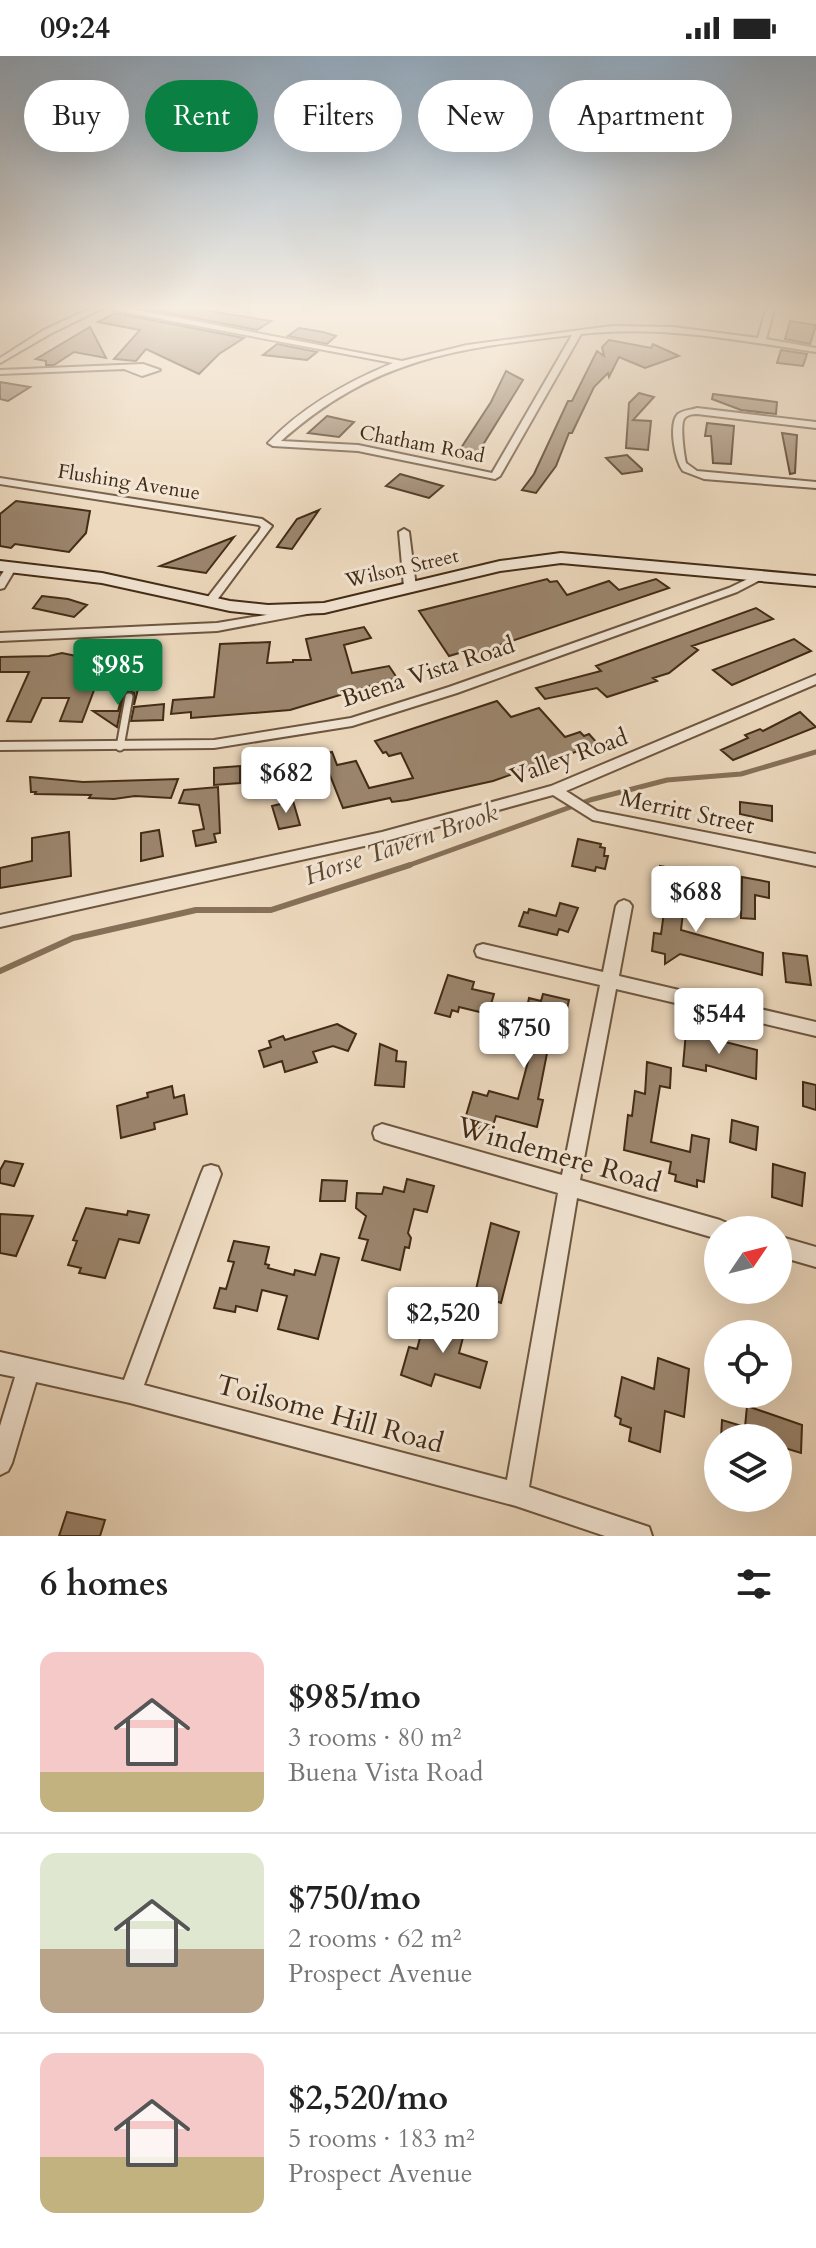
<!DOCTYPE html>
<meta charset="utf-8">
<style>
body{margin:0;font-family:Cardo,serif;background:#f2f2f2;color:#222;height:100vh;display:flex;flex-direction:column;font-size:30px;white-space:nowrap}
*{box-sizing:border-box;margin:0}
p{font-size:26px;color:#767676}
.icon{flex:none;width:44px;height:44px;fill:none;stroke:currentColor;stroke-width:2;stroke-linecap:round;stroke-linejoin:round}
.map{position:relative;height:1480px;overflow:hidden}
.drawer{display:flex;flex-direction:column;background:#fff;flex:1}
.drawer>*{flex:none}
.guide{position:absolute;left:24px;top:24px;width:768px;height:72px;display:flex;gap:16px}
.needle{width:52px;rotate:55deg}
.controls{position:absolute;left:704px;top:1160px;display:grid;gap:16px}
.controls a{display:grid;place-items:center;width:88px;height:88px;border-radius:50%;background:#fff;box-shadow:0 8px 32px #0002;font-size:40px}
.price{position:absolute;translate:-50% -68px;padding:0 18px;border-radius:8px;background:#fff;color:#222;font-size:26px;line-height:52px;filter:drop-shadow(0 2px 4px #0008)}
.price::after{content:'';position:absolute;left:50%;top:48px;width:24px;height:18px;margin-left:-12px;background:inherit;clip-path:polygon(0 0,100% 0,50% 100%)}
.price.active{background:#0b8043;color:#fff}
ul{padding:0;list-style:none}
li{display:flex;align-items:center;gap:24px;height:200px;padding:0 40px}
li+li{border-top:2px solid #e0e0e0}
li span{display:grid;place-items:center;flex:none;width:224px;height:160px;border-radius:16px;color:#555}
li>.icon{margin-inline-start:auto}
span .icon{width:96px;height:96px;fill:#fffc;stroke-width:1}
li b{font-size:34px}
h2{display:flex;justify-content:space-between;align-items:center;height:96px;padding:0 40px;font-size:34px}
.pill{padding:0 28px;border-radius:36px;background:#fff;box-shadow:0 8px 32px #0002;font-size:28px;line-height:72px}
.pill.active{background:#0b8043;color:#fff}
.status{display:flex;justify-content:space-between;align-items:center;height:56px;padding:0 40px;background:#fff;direction:ltr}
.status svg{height:22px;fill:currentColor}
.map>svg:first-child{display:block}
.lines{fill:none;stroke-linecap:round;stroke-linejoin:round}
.stream-far1{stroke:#867058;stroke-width:5}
.stream{stroke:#867058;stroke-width:6}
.building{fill:#9b856d;stroke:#422b15;stroke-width:2}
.lane-casing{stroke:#6d563f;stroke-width:11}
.street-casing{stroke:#6d563f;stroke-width:4}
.secondary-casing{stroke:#422b15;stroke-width:4}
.lane{stroke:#f3e6d5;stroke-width:7}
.street{fill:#f3e6d5;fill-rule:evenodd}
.secondary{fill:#f3e6d5;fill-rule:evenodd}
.labels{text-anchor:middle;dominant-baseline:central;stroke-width:6;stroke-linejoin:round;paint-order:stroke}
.far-street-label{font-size:20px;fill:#422b15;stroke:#f3e6d5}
.street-label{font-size:24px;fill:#422b15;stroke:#f3e6d5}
.water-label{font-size:26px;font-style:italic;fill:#5e4831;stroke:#f3e6d5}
.near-street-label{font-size:28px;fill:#422b15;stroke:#f3e6d5}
</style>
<div class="status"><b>09:24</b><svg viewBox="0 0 49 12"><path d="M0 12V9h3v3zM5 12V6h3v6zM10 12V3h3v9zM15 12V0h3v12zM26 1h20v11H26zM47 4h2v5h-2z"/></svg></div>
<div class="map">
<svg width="816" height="1480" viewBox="0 0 816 1480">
<rect width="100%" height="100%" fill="#edd9be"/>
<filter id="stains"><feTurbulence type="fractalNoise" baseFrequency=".0025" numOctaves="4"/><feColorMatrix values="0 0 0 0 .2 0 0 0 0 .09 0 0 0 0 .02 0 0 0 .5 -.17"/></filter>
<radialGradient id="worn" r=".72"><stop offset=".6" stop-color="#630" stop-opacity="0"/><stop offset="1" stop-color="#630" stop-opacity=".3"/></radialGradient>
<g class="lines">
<path class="stream-far1" d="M404 811 590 744 667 724 741 718 816 696"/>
<path class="stream" d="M0 915 73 882 196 854H271L410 809"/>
</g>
<path class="building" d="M133 250H178L271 265 257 274Z
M115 257 244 282 219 298 199 318 146 293 136 305 114 303 140 274 98 266Z
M790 265 816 269 810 288 785 283Z
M90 271 106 302 74 296 54 309H46V305L36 303Z
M299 272 323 276 336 280 327 288 288 280Z
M609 284 651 292 653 288 679 300 645 312 619 301 609 321 608 317 594 331 572 377H569L556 410 536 437 522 434 534 418 568 345H572L597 295 604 300 602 291Z
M277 288 317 296 307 304 263 299Z
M781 294 807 298 803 310 777 307Z
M506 315 523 324 473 405 458 403 462 395H459L491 346Z
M0 326 30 331 8 345 0 343Z
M639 337 654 341 633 364 651 365 648 394 626 392 629 347Z
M713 338 777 346 776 358 741 354 712 343Z
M327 360 354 366 339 381 308 377Z
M707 367 734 370 731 408 713 407 711 380H705Z
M782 377 797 379 795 417 790 418Z
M627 399 642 413V415L622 418 606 402Z
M400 418 443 430 429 442 386 430Z
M16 445 90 455 86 477 69 496 15 488 11 492 0 490V458Z
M319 454 292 493 277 491 297 463Z
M234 481 206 517 160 510Z
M547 523 550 526 557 525 567 539 609 525 619 534 656 523 669 532 470 599 466 595 449 600 419 555Z
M42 540 68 543 87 549 74 561 33 552Z
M756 552 773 563 692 590 698 594 669 617 653 622 657 625 607 641 597 632 545 643 536 632 601 615 596 610Z
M364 571 371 582 344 589 352 617 389 610 397 622 290 654 191 662V656L171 658 173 644 214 641 220 588 270 586 267 607 293 606V604H311L306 583Z
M794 583 811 595 732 629 713 614Z
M142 593 139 607 116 608 119 594Z
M83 596H108L99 629H96L82 666 60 665 69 642H42L31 666 7 665 29 616H0V601L49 600 62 597 81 601Z
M125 629H139L134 649V637L129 635 124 637 117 671 93 655H118Z
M497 645 511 661 539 652 565 681 580 676 584 680 589 678 598 688 493 725 407 744 392 746 390 742 343 752 329 717 312 720 306 701 332 696 337 709 356 705 369 732 413 722 401 697 389 700 386 696 383 697 375 685Z
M164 648 163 664 131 665 134 651Z
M800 656 816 671 733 704 721 694 748 682 745 679 760 673 763 675Z
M240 710V727L214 729V712Z
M30 721 83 726 178 723 171 742 135 740 114 743 89 742 91 739 35 738 36 736H31Z
M218 731 220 777 214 778 216 786 196 790 193 775 204 773 199 749 179 747 184 734Z
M293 745 300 769 279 773 272 750Z
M740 746 772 750V765L740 758Z
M159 774 163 800 141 805V777Z
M69 776 71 820 0 832V812L32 805V782Z
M578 783 601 788 600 791 605 792 604 800H608L605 813 596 811 595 815 572 810Z
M660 810 682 814 677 856 683 857 681 874 763 897 762 919 680 898 665 908V898L652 895 654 877 661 878 667 835 657 833Z
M742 821 769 826V842L755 839V863L741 862Z
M560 847 578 852 568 876 559 873 557 879 519 870 524 856 528 857 529 853 556 860Z
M783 897 807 900 811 929 786 926Z
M448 919 474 926 472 933 494 938 488 958 459 951 458 956 452 954 450 961 435 957Z
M543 938 569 944 562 975 553 973 551 977 538 1043 543 1044 537 1071 496 1060 491 1076 475 1071 476 1066 465 1063 473 1036 487 1040 489 1035 518 1043 529 1002 525 1000 531 973 523 970 529 942 541 945Z
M337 968 356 978 348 995 333 990 313 996 317 1006 285 1016 282 1005 264 1011 259 995 271 991 269 985 283 980 285 984Z
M686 976 757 994 756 1023 706 1009V1015L683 1010Z
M380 988 397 995 396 1005 406 1006 404 1031 375 1029Z
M647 1006 671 1012 670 1032 660 1030 651 1086 690 1096 692 1079 709 1083 704 1126 697 1124V1131L675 1125 676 1119 669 1117 671 1106 624 1094 628 1059 632 1060 635 1035 645 1038Z
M803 1026 816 1029V1054L803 1050Z
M172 1030 174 1042 184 1039 187 1058 154 1067 155 1073 121 1082 117 1050 148 1041 147 1037Z
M732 1064 758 1071 756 1094 730 1086Z
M5 1105 23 1108 14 1130 0 1127V1114Z
M773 1108 805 1117 802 1150 772 1141Z
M407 1123 434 1130 427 1156 414 1153 408 1177 411 1182 409 1192 405 1191 400 1214 362 1204 368 1184 359 1182 366 1160 356 1152 357 1137 382 1138 384 1131 404 1136Z
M322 1124 347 1125 345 1145H320Z
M86 1152 127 1159 128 1155 149 1159 139 1187 119 1183 105 1222 79 1217 81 1212 68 1209 77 1185 73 1184Z
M0 1158 33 1160 16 1200 0 1197Z
M491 1167 519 1176 501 1247 475 1238Z
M234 1185 269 1191 265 1208 269 1209 268 1212 294 1219 295 1214 315 1219 321 1198 339 1202 318 1283 278 1273 287 1240 262 1234 257 1255 236 1250 235 1256 214 1252 220 1232 226 1233 234 1206 228 1205Z
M445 1259 467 1266 459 1297 487 1306 480 1332 435 1318 431 1330 401 1319 409 1291 417 1293 426 1260 443 1265Z
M658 1302 689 1313 684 1361 665 1355 660 1396 629 1385 631 1372 620 1368 621 1363 615 1360 622 1321 654 1333Z
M747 1350 802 1369 801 1397 778 1390V1382H721L722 1364 745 1371Z
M67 1456 105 1464 100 1480H59Z"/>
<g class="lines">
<defs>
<path id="lane" d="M120 691 129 641"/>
<path id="street" d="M95 250H117L402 305 467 289 612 270 673 271 758 282 767 250H775L766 283 816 292V296C737 284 661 269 581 278L500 420 495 423 358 395 273 390 268 387C303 350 347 326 393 307L103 252 50 278 0 307V302L44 274ZM572 279 492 417 358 389 281 385C375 302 453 293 572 279Z
M143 308 160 314 142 320 124 313 0 318V314Z
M697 352 816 366V372L697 358C693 358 686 359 684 363 680 369 684 399 686 407L697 415 816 426V432L704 423 683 415C675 405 668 368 678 358 683 354 691 354 697 352Z
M0 422 262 463 272 470 214 548 210 549 204 546 259 475 261 471 259 469 0 428Z
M404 473 409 476 416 531 410 534 404 531 399 476Z
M11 509 16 512 4 532 0 533V521L7 510Z
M760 517 764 518V522L737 536 457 637 352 670 214 692 0 694V686L214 684 351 662 449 631 729 532Z
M308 552 312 553V557L217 575 0 585V577L217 567Z
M816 619V628L566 735 597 755 816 798V810L593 764 553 739 382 786 0 871V859L382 776 551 730Z
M624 844 629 846 632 850 619 920 816 966V980L616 933 580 1124 720 1164 727 1167 730 1174H718V1183L577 1142 529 1431 649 1471 652 1480H605L516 1450 130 1347 36 1326 12 1407 8 1415 0 1419V1370L15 1321 0 1318V1296L124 1324 201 1118 204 1111 211 1109 218 1111 221 1118 144 1329 507 1424 558 1137 382 1086 375 1083 373 1077 375 1071 382 1068 562 1119 600 929 483 902 477 900 475 895 477 890 483 888 603 916 616 850 619 846Z
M778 1180 816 1191V1211L778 1200Z"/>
<path id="secondary" d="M561 497 816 520V530L561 507 500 515 324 557 268 559 230 555 102 527 0 515V505L102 517 230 545 268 549 324 547 500 505Z"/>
</defs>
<use href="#lane" class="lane-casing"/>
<use href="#street" class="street-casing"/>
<use href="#secondary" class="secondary-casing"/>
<use href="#lane" class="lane"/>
<use href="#street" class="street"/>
<use href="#secondary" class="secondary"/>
</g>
<linearGradient id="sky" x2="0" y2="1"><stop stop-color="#93abc0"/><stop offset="0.55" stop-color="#f7eee2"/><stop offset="1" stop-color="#f7eee2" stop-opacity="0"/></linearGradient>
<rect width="816" height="457" fill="url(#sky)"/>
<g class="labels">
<g class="far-street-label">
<text transform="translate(422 388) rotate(11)">Chatham Road</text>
<text transform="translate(129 426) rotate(9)">Flushing Avenue</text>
<text transform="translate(402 512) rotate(-13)">Wilson Street</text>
</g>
<g class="street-label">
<text transform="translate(428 616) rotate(-18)">Buena Vista Road</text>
<text transform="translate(569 701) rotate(-20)">Valley Road</text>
<text transform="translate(687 756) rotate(12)">Merritt Street</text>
</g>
<g class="water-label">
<text transform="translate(401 788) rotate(-19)">Horse Tavern Brook</text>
</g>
<g class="near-street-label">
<text transform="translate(559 1099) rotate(16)">Windemere Road</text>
<text transform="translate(330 1358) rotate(15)">Toilsome Hill Road</text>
</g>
</g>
<rect width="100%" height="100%" filter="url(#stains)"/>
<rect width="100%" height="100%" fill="url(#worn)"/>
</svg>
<div class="controls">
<a><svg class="needle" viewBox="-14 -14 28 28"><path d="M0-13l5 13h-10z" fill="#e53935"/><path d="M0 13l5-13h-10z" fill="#767676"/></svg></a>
<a><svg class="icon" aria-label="locate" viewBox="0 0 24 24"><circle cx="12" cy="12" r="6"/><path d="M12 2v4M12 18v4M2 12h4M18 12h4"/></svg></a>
<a><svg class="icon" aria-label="layers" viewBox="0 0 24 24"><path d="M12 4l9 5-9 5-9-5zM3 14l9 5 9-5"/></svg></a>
</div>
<b class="price active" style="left:118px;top:651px">$985</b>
<b class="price" style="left:286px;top:759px">$682</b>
<b class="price" style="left:696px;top:878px">$688</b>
<b class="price" style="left:719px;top:1000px">$544</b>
<b class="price" style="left:524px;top:1014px">$750</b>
<b class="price" style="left:443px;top:1299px">$2,520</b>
<div class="guide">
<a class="pill">Buy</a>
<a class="pill active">Rent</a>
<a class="pill">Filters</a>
<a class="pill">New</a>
<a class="pill">Apartment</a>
</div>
</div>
<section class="drawer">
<h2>6 homes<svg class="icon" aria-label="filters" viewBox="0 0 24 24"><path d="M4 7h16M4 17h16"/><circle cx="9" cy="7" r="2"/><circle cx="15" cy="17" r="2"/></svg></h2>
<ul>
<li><span style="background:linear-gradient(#f6c9c9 75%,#c2b280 0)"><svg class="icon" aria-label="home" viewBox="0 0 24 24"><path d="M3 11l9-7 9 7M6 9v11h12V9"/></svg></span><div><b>$985/mo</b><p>3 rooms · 80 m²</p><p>Buena Vista Road</p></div></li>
<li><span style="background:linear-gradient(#dfe7d0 60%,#b9a48a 0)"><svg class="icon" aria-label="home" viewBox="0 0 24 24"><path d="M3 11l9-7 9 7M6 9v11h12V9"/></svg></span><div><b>$750/mo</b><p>2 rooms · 62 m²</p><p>Prospect Avenue</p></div></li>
<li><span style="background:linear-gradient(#f6c9c9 65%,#c2b280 0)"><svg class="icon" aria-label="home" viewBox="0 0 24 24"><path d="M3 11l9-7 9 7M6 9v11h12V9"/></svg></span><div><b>$2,520/mo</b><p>5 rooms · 183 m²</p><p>Prospect Avenue</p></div></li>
</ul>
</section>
